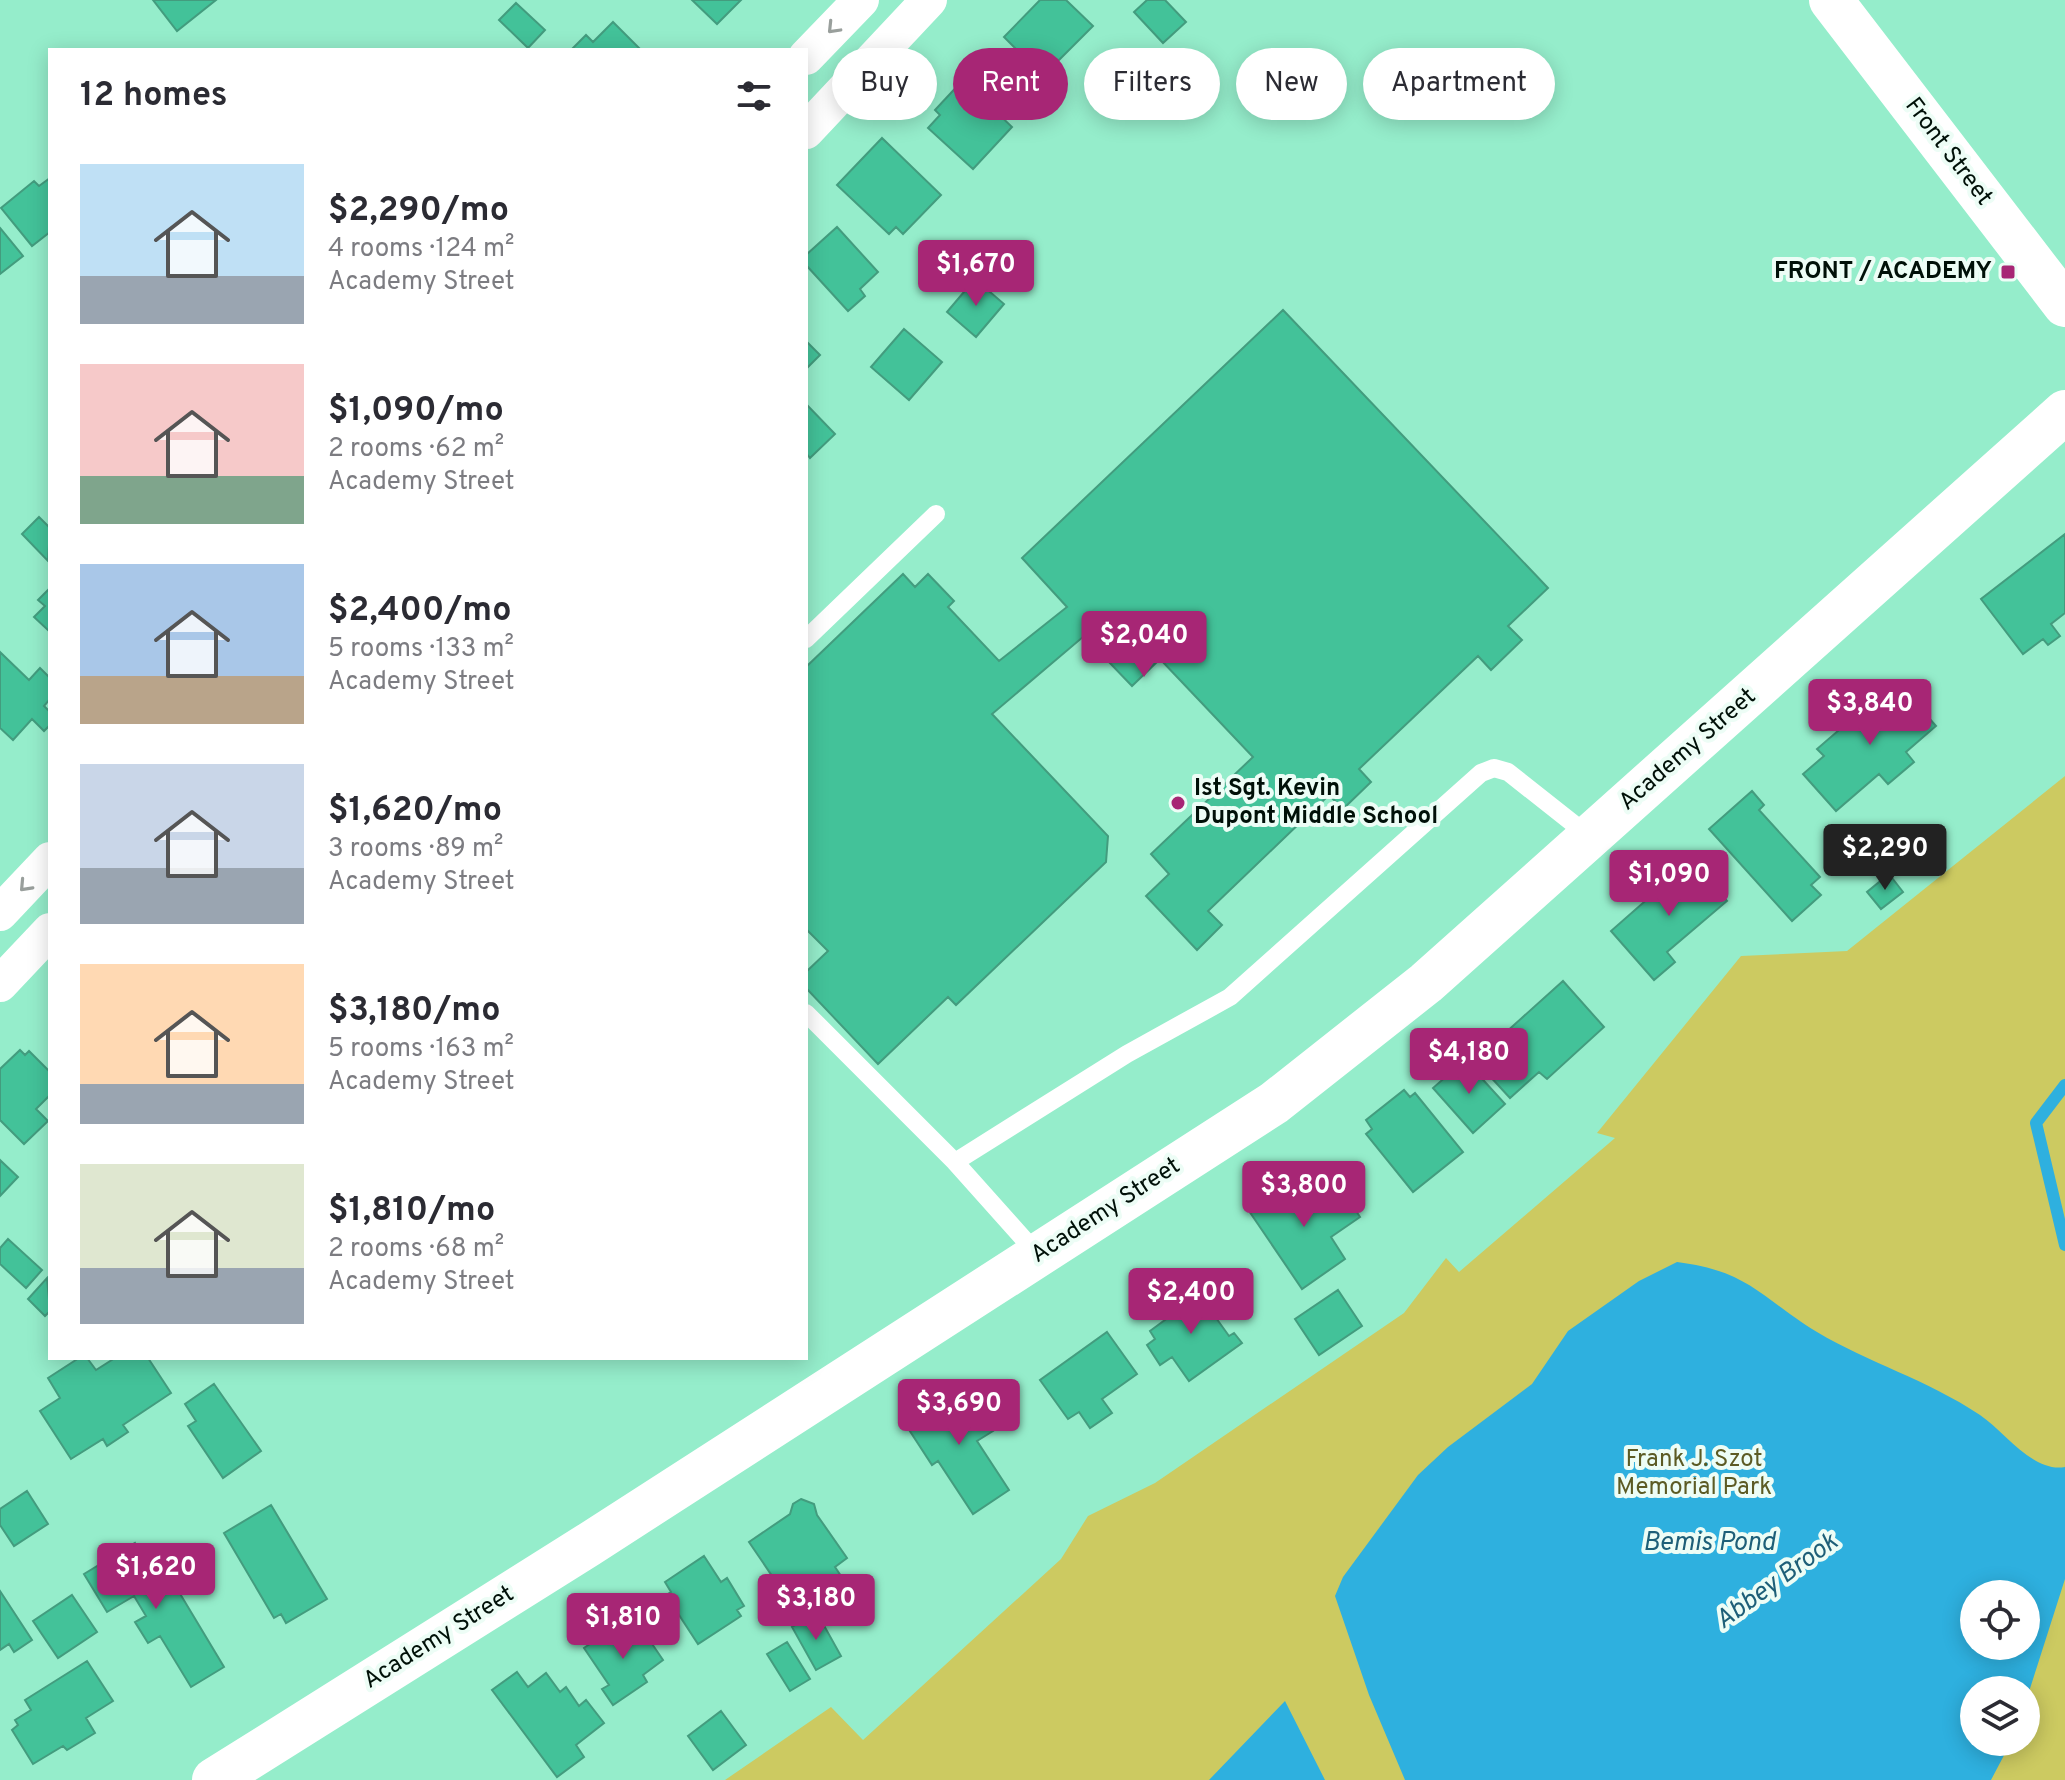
<!DOCTYPE html>
<meta charset="utf-8">
<style>
body{margin:0;font-family:Overpass,sans-serif;background:#f7f7f7;color:#2b2b33;height:100vh;display:flex;flex-direction:column;font-size:30px;white-space:nowrap}
*{box-sizing:border-box;margin:0}
p{font-size:26px;color:#7c7c81}
.icon{flex:none;width:44px;height:44px;fill:none;stroke:currentColor;stroke-width:2;stroke-linecap:round;stroke-linejoin:round}
.map{position:relative;flex:1;overflow:hidden}
.drawer{position:absolute;left:48px;top:48px;width:760px;height:1312px;display:flex;flex-direction:column;background:#fff;border-radius:0px;box-shadow:0 4px 20px #0003}
.drawer>*{flex:none}
.top-card{position:absolute;left:832px;top:48px;width:760px;height:72px;display:flex;gap:16px}
.controls{position:absolute;left:1960px;top:1580px;display:grid;gap:16px}
.controls a{display:grid;place-items:center;width:80px;height:80px;border-radius:50%;background:#fff;box-shadow:0 4px 20px #0003;font-size:40px}
.price{position:absolute;translate:-50% -68px;padding:0 18px;border-radius:8px;background:#a72675;color:#fff;font-size:26px;line-height:52px;filter:drop-shadow(0 2px 4px #0008)}
.price::after{content:'';position:absolute;left:50%;top:48px;width:24px;height:18px;margin-left:-12px;background:inherit;clip-path:polygon(0 0,100% 0,50% 100%)}
.price.current{background:#222;color:#fff}
ul{padding:0;list-style:none}
li{display:flex;align-items:center;gap:24px;height:200px;padding:0 32px}
li span{display:grid;place-items:center;flex:none;width:224px;height:160px;border-radius:0px;color:#555}
li>.icon{margin-inline-start:auto}
span .icon{width:96px;height:96px;fill:#fffc;stroke-width:1}
li b{font-size:34px}
h2{display:flex;justify-content:space-between;align-items:center;height:96px;padding:0 32px;font-size:34px}
.pill{padding:0 28px;border-radius:36px;background:#fff;box-shadow:0 4px 20px #0003;font-size:28px;line-height:72px}
.pill.current{background:#a72675;color:#fff}
.map>svg:first-child{display:block}
.green{fill:#ccca61;fill-rule:evenodd}
.water{fill:#2eb0df;fill-rule:evenodd}
.lines{fill:none;stroke-linecap:round;stroke-linejoin:round}
.stream{stroke:#2eb0df;stroke-width:12}
.building{fill:#43c299;stroke:#439c7e;stroke-width:2}
.lane{stroke:#fff;stroke-width:18}
.street{stroke:#fff;stroke-width:36}
.secondary{stroke:#fff;stroke-width:44}
.oneway{stroke:#999f9c}
.poi-dot{fill:#a72675;stroke:#edfdf6;stroke-width:3}
.labels{text-anchor:middle;dominant-baseline:central;stroke-width:8;stroke-linejoin:round;paint-order:stroke}
.street-label{font-size:24px;fill:#001008;stroke:#edfdf6}
.poi-label{font-size:24px;font-weight:bold;fill:#001008;stroke:#edfdf6;text-anchor:end}
.park-label{font-size:24px;fill:#5c5b24;stroke:#edfdf6}
.water-label{font-size:26px;font-style:italic;fill:#1e5f78;stroke:#edfdf6}
</style>
<div class="map">
<svg width="2065" height="1780" viewBox="0 0 2065 1780">
<rect width="100%" height="100%" fill="#95edcb"/>
<path class="green" d="M2065 776V1780H725L831 1707 863 1740 1061 1559 1088 1516 1155 1483 1404 1313 1446 1258 1459 1272 1615 1138 1597 1133 1741 956 1847 951ZM1974 1594H2026V1646H1974ZM1974 1690H2026V1742H1974Z"/>
<path class="water" d="M1677 1262C1749 1271 1760 1297 1817 1332 1869 1363 1926 1379 1980 1415 2005 1432 2033 1473 2065 1467V1579L2026 1701V1690H1974V1742H2011L1991 1780H1405L1369 1695 1335 1596 1343 1577 1418 1475 1448 1447 1532 1384 1568 1331 1639 1281ZM1974 1594H2026V1646H1974Z
M1285 1701 1325 1780H1209Z"/>
<g class="lines">
<path class="stream" d="M2065 1085 2036 1123 2065 1245"/>
</g>
<path class="building" d="M153 0H216L177 31Z
M692 0H741L717 24Z
M1040 0H1066L1093 26 1043 76 1004 37Z
M1147 0H1165L1186 22 1163 43 1134 12Z
M516 3 545 30 528 48 499 20Z
M613 22 641 50H571L586 35 593 42Z
M963 80 1012 127 973 169 928 128 940 115 935 110Z
M882 138 941 195 903 234 896 227 889 234 837 185Z
M50 178V232L32 246 1 208 34 181 39 186Z
M837 227 878 272 860 289 865 296 848 311 806 265V255Z
M0 228 23 256 0 274Z
M975 279 1004 304 976 337 947 312Z
M1283 310 1548 588 1508 626 1522 640 1491 670 1478 656 1359 769 1371 782 1343 809 1329 795 1208 911 1222 925 1197 950 1146 896 1169 874 1151 854 1253 757 1160 659 1132 686 1084 636 992 714 1108 836 1106 862 956 1005 948 997 878 1064 806 988V972L828 951 806 929V667L903 574 915 587 928 574 954 601 948 607 999 661 1067 607 1022 558Z
M904 329 942 362 909 400 871 367Z
M806 341 820 355 806 369Z
M806 404 835 434 810 458 806 453Z
M39 517 50 528 48 561 22 534Z
M2065 534V613L2051 624 2060 636 2048 645 2043 639 2023 654 1981 599Z
M50 588V632L34 617 45 606 38 600Z
M0 652 29 680 40 668 50 678V699L44 706 50 712V725L44 731 32 719 13 740 0 728Z
M1896 681 1936 726 1906 752 1914 762 1888 784 1879 774 1836 811 1803 774 1824 756 1817 749Z
M1752 791 1764 805 1759 810 1820 877 1811 885 1821 895 1792 921 1709 829Z
M1692 860 1727 901 1667 952 1675 962 1654 980 1611 931Z
M1889 874 1903 892 1881 909 1867 892Z
M1563 981 1604 1027 1547 1079 1539 1072 1510 1098 1475 1060Z
M20 1050 25 1055 29 1051 50 1072V1095L36 1109 48 1121 24 1144 0 1120V1069Z
M1465 1060 1505 1104 1473 1133 1433 1088Z
M1404 1090 1410 1097 1415 1093 1463 1152 1413 1192 1366 1134 1372 1129 1366 1120Z
M0 1160 18 1177 0 1196Z
M1292 1177 1313 1207 1341 1188 1360 1217 1331 1237 1345 1259 1302 1289 1247 1208Z
M8 1239 42 1270 26 1288 0 1264V1248Z
M47 1278 50 1311 45 1316 28 1299Z
M1180 1290 1190 1304 1201 1297 1229 1336 1234 1333 1242 1343 1189 1381 1172 1357 1160 1365 1147 1345 1155 1339 1150 1331 1169 1317 1160 1304Z
M1338 1290 1362 1326 1319 1355 1295 1319Z
M1107 1332 1137 1374 1102 1399 1112 1413 1090 1428 1079 1412 1068 1419 1040 1380Z
M79 1358H87L96 1370 115 1358H148L171 1393 123 1425 128 1432 107 1446 103 1439 71 1459 40 1411 60 1398 48 1378Z
M214 1384 261 1451 223 1478 188 1426 196 1421 185 1404Z
M961 1384 993 1431 977 1441 1009 1490 973 1514 938 1461 932 1465 904 1422Z
M27 1491 48 1524 14 1546 0 1525V1509Z
M801 1499 814 1504 817 1515 847 1558 835 1567 841 1576 817 1592 824 1601 800 1617 749 1542 790 1514 793 1504Z
M271 1505 327 1599 286 1623 281 1614 274 1618 224 1533Z
M135 1543 159 1583 170 1577 224 1667 191 1687 160 1636 148 1643 135 1622 146 1616 134 1596 107 1612 84 1574Z
M704 1556 721 1582 727 1578 744 1606 737 1610 741 1616 698 1644 666 1595 671 1592 665 1582Z
M0 1591 32 1640 14 1652 9 1644 0 1650Z
M72 1595 97 1632 58 1658 33 1621Z
M817 1613 841 1656 816 1670 792 1627Z
M622 1622 636 1641 646 1635 663 1660 643 1675 647 1682 613 1705 602 1689 609 1685 584 1648Z
M787 1642 810 1679 790 1691 767 1654Z
M87 1661 113 1701 86 1718 95 1733 67 1750 63 1746 33 1764 12 1730 18 1725 15 1720 31 1710 25 1700Z
M517 1672 528 1687 546 1673 560 1692 566 1687 579 1706 586 1700 604 1723 576 1745 584 1757 557 1777 492 1690Z
M721 1711 746 1745 713 1770 688 1736Z"/>
<g class="lines">
<path class="lane" d="M806 639 936 514
M806 1013 955 1162 1038 1255
M955 1162 1127 1054 1230 997 1481 773 1494 768 1508 772 1589 836"/>
<path class="street" d="M806 57 861 0
M806 131 929 0
M0 913 50 860
M0 984 50 931"/>
<path class="secondary" d="M1831 0 2065 305
M214 1780 588 1545 1274 1103 1426 983 2065 412"/>
</g>
<defs><path id="oneway-chevron" d="M-2-3.5L2.5 0L-2 3.5" fill="none" stroke-width="1.6" stroke-linecap="round" stroke-linejoin="round" transform="scale(2)"/></defs>
<g class="oneway">
<use href="#oneway-chevron" transform="translate(833 28) rotate(134)"/>
<use href="#oneway-chevron" transform="translate(25 886) rotate(133)"/>
</g>
<g class="poi-dot">
<rect x="2000" y="264" width="16" height="16" rx="4"/>
<circle cx="1178" cy="803" r="8"/>
</g>
<g class="labels">
<g class="street-label">
<text transform="translate(1948 152) rotate(53)">Front Street</text>
<text transform="translate(1688 750) rotate(-41)">Academy Street</text>
<text transform="translate(1106 1211) rotate(-33)">Academy Street</text>
<text transform="translate(439 1638) rotate(-32)">Academy Street</text>
</g>
<g class="poi-label">
<text x="1992" y="272">FRONT / ACADEMY</text>
<text x="1194" y="789" text-anchor="start">Ist Sgt. Kevin<tspan x="1194" dy="28">Dupont Middle School</tspan></text>
</g>
<g class="park-label">
<text x="1694" y="1460">Frank J. Szot<tspan x="1694" dy="28">Memorial Park</tspan></text>
</g>
<g class="water-label">
<text x="1709" y="1543">Bemis Pond</text>
<text transform="translate(1777 1582) rotate(-36)">Abbey Brook</text>
</g>
</g>
</svg>
<div class="controls">
<a><svg class="icon" aria-label="locate" viewBox="0 0 24 24"><circle cx="12" cy="12" r="6"/><path d="M12 2v4M12 18v4M2 12h4M18 12h4"/></svg></a>
<a><svg class="icon" aria-label="layers" viewBox="0 0 24 24"><path d="M12 4l9 5-9 5-9-5zM3 14l9 5 9-5"/></svg></a>
</div>
<b class="price" style="left:976px;top:308px">$1,670</b>
<b class="price" style="left:1144px;top:679px">$2,040</b>
<b class="price" style="left:1870px;top:747px">$3,840</b>
<b class="price current" style="left:1885px;top:892px">$2,290</b>
<b class="price" style="left:1669px;top:918px">$1,090</b>
<b class="price" style="left:1469px;top:1096px">$4,180</b>
<b class="price" style="left:1304px;top:1229px">$3,800</b>
<b class="price" style="left:1191px;top:1336px">$2,400</b>
<b class="price" style="left:959px;top:1447px">$3,690</b>
<b class="price" style="left:156px;top:1611px">$1,620</b>
<b class="price" style="left:816px;top:1642px">$3,180</b>
<b class="price" style="left:623px;top:1661px">$1,810</b>
<div class="top-card">
<a class="pill">Buy</a>
<a class="pill current">Rent</a>
<a class="pill">Filters</a>
<a class="pill">New</a>
<a class="pill">Apartment</a>
</div>
<section class="drawer">
<h2>12 homes<svg class="icon" aria-label="filters" viewBox="0 0 24 24"><path d="M4 7h16M4 17h16"/><circle cx="9" cy="7" r="2"/><circle cx="15" cy="17" r="2"/></svg></h2>
<ul>
<li><span style="background:linear-gradient(#bfe0f5 70%,#9aa5b1 0)"><svg class="icon" aria-label="home" viewBox="0 0 24 24"><path d="M3 11l9-7 9 7M6 9v11h12V9"/></svg></span><div><b>$2,290/mo</b><p>4 rooms · 124 m²</p><p>Academy Street</p></div></li>
<li><span style="background:linear-gradient(#f6c9c9 70%,#7fa58c 0)"><svg class="icon" aria-label="home" viewBox="0 0 24 24"><path d="M3 11l9-7 9 7M6 9v11h12V9"/></svg></span><div><b>$1,090/mo</b><p>2 rooms · 62 m²</p><p>Academy Street</p></div></li>
<li><span style="background:linear-gradient(#a9c7e8 70%,#b9a48a 0)"><svg class="icon" aria-label="home" viewBox="0 0 24 24"><path d="M3 11l9-7 9 7M6 9v11h12V9"/></svg></span><div><b>$2,400/mo</b><p>5 rooms · 133 m²</p><p>Academy Street</p></div></li>
<li><span style="background:linear-gradient(#c9d6e8 65%,#9aa5b1 0)"><svg class="icon" aria-label="home" viewBox="0 0 24 24"><path d="M3 11l9-7 9 7M6 9v11h12V9"/></svg></span><div><b>$1,620/mo</b><p>3 rooms · 89 m²</p><p>Academy Street</p></div></li>
<li><span style="background:linear-gradient(#ffd9b3 75%,#9aa5b1 0)"><svg class="icon" aria-label="home" viewBox="0 0 24 24"><path d="M3 11l9-7 9 7M6 9v11h12V9"/></svg></span><div><b>$3,180/mo</b><p>5 rooms · 163 m²</p><p>Academy Street</p></div></li>
<li><span style="background:linear-gradient(#dfe7d0 65%,#9aa5b1 0)"><svg class="icon" aria-label="home" viewBox="0 0 24 24"><path d="M3 11l9-7 9 7M6 9v11h12V9"/></svg></span><div><b>$1,810/mo</b><p>2 rooms · 68 m²</p><p>Academy Street</p></div></li>
</ul>
</section>
</div>
